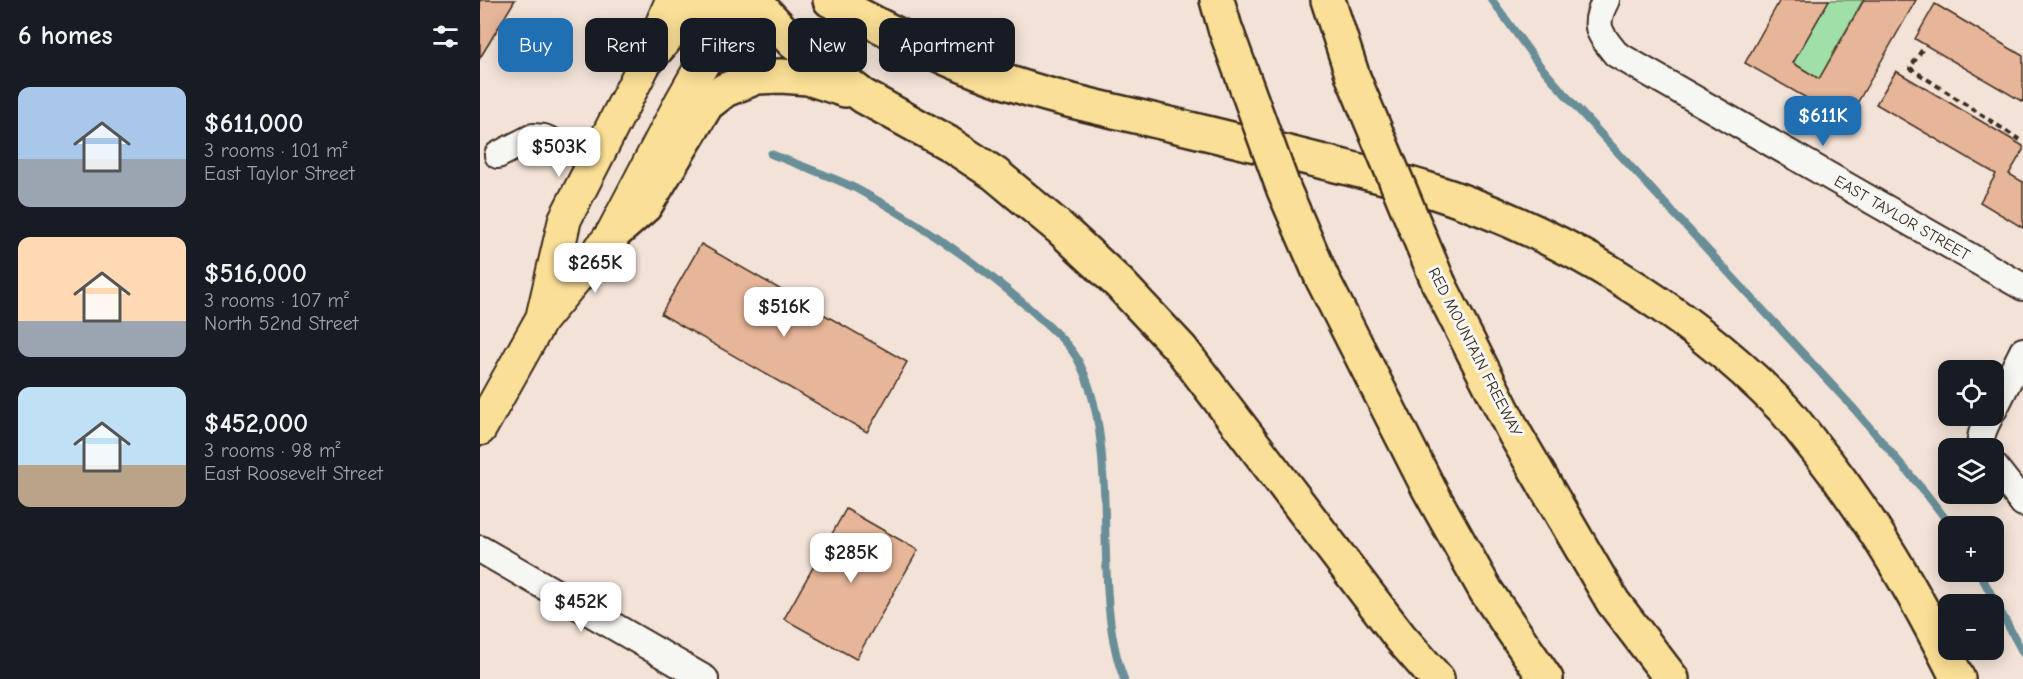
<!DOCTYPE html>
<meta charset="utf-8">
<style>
body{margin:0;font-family:"Comic Neue",sans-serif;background:#242831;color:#f1f3f6;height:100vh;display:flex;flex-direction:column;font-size:22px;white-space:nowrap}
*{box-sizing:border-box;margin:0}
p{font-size:20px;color:#9ea1a6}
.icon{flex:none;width:33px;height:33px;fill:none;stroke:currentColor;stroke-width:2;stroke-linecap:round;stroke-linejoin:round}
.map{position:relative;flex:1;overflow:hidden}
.sheet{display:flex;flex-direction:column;background:#171b24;width:480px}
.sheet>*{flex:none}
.top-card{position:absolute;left:18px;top:18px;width:570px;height:54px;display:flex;gap:12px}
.fabs{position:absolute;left:1458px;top:360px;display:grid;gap:12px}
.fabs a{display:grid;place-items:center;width:66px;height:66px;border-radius:12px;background:#171b24;box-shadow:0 3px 15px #0003;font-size:30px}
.price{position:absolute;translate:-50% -51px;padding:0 14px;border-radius:12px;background:#fff;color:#222;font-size:20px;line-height:39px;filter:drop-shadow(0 2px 3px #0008)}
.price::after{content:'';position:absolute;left:50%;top:36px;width:18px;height:14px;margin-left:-9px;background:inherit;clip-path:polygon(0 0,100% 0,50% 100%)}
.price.on{background:#1f6fb2;color:#fff}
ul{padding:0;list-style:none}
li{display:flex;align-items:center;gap:18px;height:150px;padding:0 18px}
li span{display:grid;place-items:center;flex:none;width:168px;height:120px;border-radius:12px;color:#555}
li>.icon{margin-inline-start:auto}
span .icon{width:72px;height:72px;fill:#fffc;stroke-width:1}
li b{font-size:26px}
h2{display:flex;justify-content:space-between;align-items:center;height:72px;padding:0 18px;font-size:26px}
.tag{padding:0 21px;border-radius:12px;background:#171b24;box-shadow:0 3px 15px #0003;font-size:21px;line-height:54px}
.tag.on{background:#1f6fb2;color:#fff}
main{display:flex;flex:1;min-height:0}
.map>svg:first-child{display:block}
.green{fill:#a0dfa7;stroke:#6e8462;stroke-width:1.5}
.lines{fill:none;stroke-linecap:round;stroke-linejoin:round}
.stream{stroke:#698e98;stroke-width:8}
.building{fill:#e7b598;stroke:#3b2a1e;stroke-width:1.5}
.minor-casing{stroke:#3b2a1e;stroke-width:30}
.major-casing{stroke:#3b2a1e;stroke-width:36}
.highway-casing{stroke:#3b2a1e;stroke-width:38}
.path{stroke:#3b2a1e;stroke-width:4;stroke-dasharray:6 4.5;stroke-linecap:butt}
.minor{stroke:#f6f6f2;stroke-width:26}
.major{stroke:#fadf96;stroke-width:32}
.highway{stroke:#fadf96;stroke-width:33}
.highway-bridge-casing{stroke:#3b2a1e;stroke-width:38;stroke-linecap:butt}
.highway-bridge{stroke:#fadf96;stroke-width:33}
.labels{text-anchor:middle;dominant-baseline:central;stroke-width:6;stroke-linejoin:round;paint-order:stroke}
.street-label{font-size:16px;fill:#3b2a1e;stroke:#f6f6f2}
</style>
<main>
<section class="sheet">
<h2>6 homes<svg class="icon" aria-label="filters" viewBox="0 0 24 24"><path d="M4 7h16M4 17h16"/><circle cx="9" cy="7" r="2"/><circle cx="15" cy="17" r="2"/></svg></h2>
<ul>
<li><span style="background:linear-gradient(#a9c7e8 60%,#9aa5b1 0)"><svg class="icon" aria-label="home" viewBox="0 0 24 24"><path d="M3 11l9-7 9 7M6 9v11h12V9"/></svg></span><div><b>$611,000</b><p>3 rooms · 101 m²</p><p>East Taylor Street</p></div></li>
<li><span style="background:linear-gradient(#ffd9b3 70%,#9aa5b1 0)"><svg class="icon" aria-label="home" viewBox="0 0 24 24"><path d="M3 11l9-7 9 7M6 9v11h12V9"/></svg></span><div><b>$516,000</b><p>3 rooms · 107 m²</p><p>North 52nd Street</p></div></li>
<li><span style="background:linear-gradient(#bfe0f5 65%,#b9a48a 0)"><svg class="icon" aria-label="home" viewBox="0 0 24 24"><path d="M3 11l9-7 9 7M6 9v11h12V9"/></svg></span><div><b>$452,000</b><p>3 rooms · 98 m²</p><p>East Roosevelt Street</p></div></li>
</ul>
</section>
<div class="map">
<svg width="1543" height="679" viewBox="0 0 1543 679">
<rect width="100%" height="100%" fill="#f2e2d7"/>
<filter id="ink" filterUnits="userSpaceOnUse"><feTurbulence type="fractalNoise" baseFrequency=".0167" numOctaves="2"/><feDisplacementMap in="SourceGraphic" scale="12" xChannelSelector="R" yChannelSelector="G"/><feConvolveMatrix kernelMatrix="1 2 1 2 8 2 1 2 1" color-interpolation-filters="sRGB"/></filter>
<g filter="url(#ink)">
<path class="green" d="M1349 0H1383L1339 79 1313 63Z"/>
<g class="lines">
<path class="stream" d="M1012 0 1057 62 1096 107 1375 410 1444 491 1471 526
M291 154C319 165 348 175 375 188 438 221 496 262 550 309 565 323 590 343 599 362 616 396 621 435 623 472 628 535 621 621 644 679
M1499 572 1543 653"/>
</g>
<path class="building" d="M0 0H35L0 58Z
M1300 0H1349L1313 63 1339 79 1384 0H1436L1367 121 1265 63Z
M1455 4 1543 56V102L1435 39Z
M1416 71 1543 146V150L1529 174 1543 182V228L1500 202 1516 174 1396 104Z
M221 244 427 362 387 432 181 314Z
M366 509 438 550 376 659 304 619Z"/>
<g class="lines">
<defs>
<path id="minor" d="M1126 0C1112 26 1119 33 1136 54L1543 287
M18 155 53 137 64 138 115 160
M1514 409 1543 351
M1502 448C1498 437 1505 426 1510 416
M1514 466 1543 503
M0 549 225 679"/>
<path id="major" d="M63 314 85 219 166 61 192 0
M0 429 61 320 131 236 201 102 259 0"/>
<path id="highway" d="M276 0 283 10 313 42 383 96 468 143 515 174 581 229 640 284 701 349 920 637 957 679
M350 0C398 25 448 52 499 72 554 94 614 106 672 120 728 133 784 147 840 161 875 170 911 178 946 189 1079 231 1205 308 1302 407 1313 419 1323 432 1333 445 1391 516 1437 597 1478 679
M737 0 745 28
M848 0 873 77
M166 61 206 15 232 0
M131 236 165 206 227 104 245 90 277 77 301 76 328 78 365 90
M842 278 949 489 1006 591 1066 679
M959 284 1035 434 1133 602 1192 679"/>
</defs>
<use href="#minor" class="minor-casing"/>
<use href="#major" class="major-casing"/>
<use href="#highway" class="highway-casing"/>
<path class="path" d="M1442 50 1430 68 1543 142"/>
<use href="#minor" class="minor"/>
<use href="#major" class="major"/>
<use href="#highway" class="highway"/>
<defs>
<path id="highway-bridge" d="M745 28 804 190 842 278
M873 77 959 284"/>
</defs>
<use href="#highway-bridge" class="highway-bridge-casing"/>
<use href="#highway-bridge" class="highway-bridge"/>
</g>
</g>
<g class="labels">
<g class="street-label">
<text transform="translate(1422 218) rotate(30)">EAST TAYLOR STREET</text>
<text transform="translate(995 352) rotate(63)">RED MOUNTAIN FREEWAY</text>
</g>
</g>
</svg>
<div class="fabs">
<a><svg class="icon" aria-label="locate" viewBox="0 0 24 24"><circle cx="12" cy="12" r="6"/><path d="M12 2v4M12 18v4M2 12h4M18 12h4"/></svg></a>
<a><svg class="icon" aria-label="layers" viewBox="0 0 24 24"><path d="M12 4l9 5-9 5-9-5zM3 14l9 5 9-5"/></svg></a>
<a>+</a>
<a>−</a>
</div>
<b class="price on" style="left:1343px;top:147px">$611K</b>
<b class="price" style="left:79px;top:178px">$503K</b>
<b class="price" style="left:115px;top:294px">$265K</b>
<b class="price" style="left:304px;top:338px">$516K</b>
<b class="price" style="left:371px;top:584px">$285K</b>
<b class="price" style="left:101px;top:633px">$452K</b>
<div class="top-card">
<a class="tag on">Buy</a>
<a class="tag">Rent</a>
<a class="tag">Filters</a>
<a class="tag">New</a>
<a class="tag">Apartment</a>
</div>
</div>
</main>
